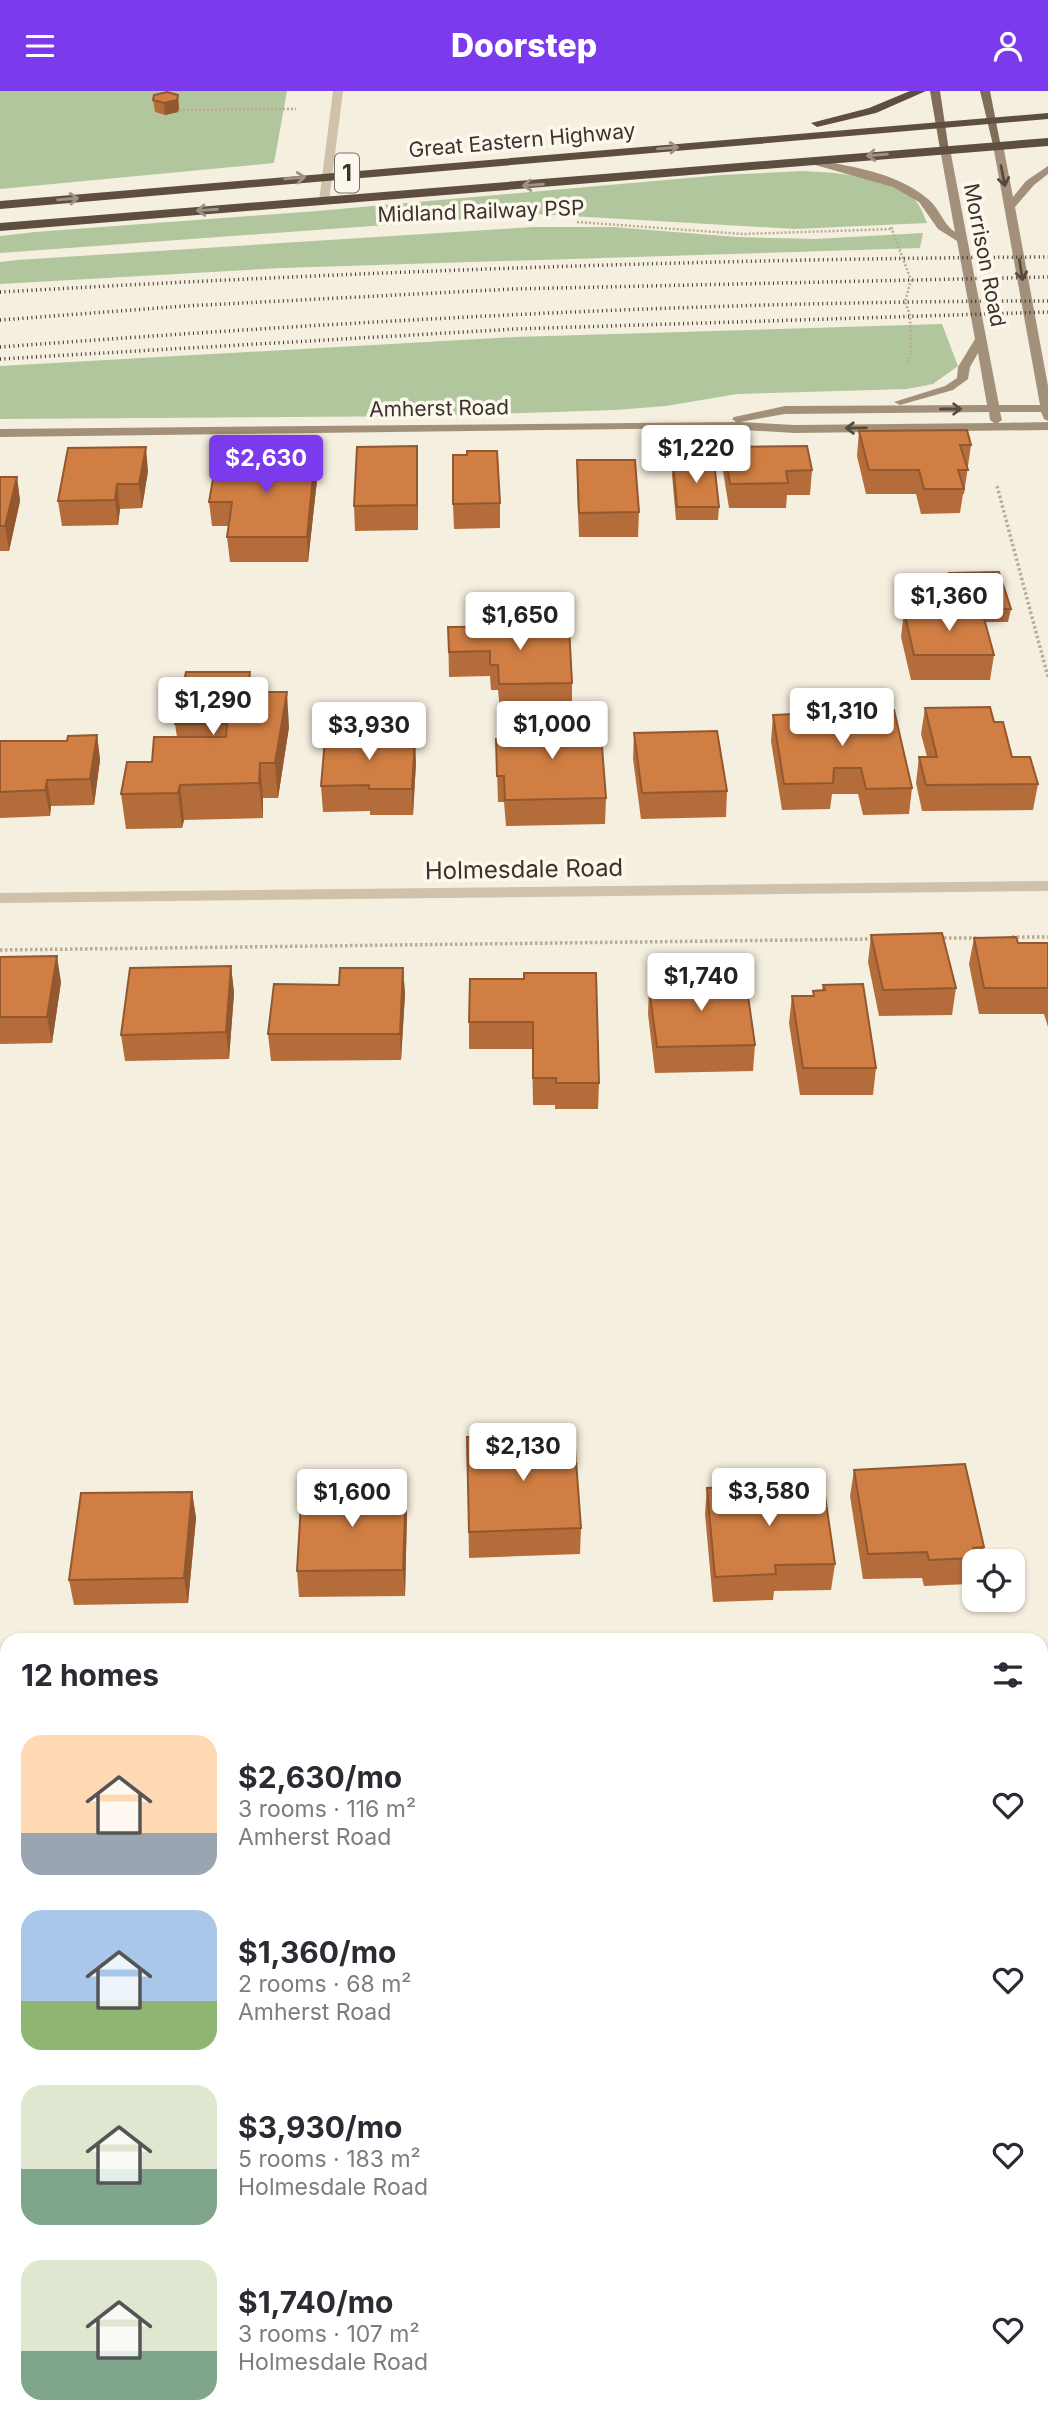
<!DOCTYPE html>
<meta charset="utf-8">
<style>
body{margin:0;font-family:Inter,sans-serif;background:#f7f7f7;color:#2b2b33;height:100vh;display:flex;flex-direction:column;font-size:26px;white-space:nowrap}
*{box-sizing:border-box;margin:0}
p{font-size:23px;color:#7c7c81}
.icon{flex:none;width:38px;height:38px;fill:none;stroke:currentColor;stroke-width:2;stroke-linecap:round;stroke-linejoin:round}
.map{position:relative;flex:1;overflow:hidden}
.panel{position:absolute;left:0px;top:1542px;width:1048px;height:800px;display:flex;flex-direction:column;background:#fff;border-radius:21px 21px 0 0;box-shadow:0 2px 5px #0004}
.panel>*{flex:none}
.buttons{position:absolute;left:962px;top:1458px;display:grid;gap:14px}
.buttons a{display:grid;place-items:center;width:63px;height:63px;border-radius:14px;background:#fff;box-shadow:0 2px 5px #0004;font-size:35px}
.price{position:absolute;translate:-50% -60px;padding:0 16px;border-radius:7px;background:#fff;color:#222;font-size:23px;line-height:46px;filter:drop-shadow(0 2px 4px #0008)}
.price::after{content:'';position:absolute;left:50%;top:42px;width:21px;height:16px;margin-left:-10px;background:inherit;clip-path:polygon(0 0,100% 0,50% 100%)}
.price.active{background:#7c3aed;color:#fff}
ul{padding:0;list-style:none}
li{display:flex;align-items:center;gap:21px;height:175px;padding:0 21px}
li span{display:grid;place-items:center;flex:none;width:196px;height:140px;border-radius:21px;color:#555}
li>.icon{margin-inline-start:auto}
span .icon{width:84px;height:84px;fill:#fffc;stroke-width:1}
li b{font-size:30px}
h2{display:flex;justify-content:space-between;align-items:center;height:84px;padding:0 21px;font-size:30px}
header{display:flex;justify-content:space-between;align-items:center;height:91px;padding:0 21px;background:#7c3aed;color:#fff;font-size:32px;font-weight:800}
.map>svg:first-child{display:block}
.green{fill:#b1c69d}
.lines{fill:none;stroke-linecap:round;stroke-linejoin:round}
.path-far2{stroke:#bbab93;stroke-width:2.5;stroke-dasharray:2 2;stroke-linecap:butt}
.path-far1{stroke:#bbab93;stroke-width:3.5;stroke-dasharray:2.5 2.5;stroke-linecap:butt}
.path{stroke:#bbab93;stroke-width:5;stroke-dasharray:4.5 4.5;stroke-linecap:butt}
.street{fill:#cfc1aa;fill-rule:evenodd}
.secondary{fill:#a3907a;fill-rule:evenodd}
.primary{fill:#7f6d5a;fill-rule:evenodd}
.highway{fill:#5d4e40;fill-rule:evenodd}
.rail{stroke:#3c332a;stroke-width:3.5;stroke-dasharray:1 3.5;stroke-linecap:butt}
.wall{fill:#b36c3a}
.shaded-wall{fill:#92582f}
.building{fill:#d07e43;stroke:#92582f;stroke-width:2}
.oneway{stroke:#9d9285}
.oneway2{stroke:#564a3e}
.labels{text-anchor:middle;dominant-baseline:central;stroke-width:7;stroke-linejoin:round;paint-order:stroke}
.far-street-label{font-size:21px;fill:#3c332a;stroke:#fcf8ed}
.shield{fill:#fcf8ed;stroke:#766e64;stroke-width:2}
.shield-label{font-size:23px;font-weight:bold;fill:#3c332a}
.street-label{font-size:24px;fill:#3c332a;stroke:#fcf8ed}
</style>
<header><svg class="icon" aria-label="menu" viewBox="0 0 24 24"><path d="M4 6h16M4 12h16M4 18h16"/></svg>Doorstep<svg class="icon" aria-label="person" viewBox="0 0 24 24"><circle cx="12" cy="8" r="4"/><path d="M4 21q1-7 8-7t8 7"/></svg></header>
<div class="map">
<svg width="1048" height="2341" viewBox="0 0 1048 2341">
<rect width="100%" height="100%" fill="#f5efdf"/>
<path class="green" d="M0 0H287L274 72 0 98Z
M804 80C838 82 887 84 914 108 920 113 924 125 927 132L795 138 536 123 0 162V145L35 141 317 120 722 84Z
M532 136H613L737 146 816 148 923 142 920 157 282 177 0 193V171L17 169Z
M942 233 958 275 933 293 907 298 737 303 666 315 615 319 430 325 0 328V275L515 246Z"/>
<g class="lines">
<path class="path-far2" d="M179 19 296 18
M577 131 743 143 893 138
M891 136 911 189 905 211 910 224 911 264 907 271"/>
<path class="path-far1" d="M997 395 1048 586
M1012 846H1048
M939 847H979
M0 859 874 848"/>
<path class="path" d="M1041 1712H1048
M0 1735H7"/>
<path class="street" d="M333 0H343L329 110 324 113 319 110Z
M1048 790V800L0 812V802Z
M1041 1619H1048V1637H1041Z
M7 1637V1655L0 1656V1638Z
M207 2334H233L234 2341H208Z"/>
<path class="secondary" d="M998 51 1003 54 1013 106 1026 90 1048 75V83L1034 94 1015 116 1048 295V330L1044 328 1041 321H1000L1002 329 998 332 1048 331V339L795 342 710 337 0 346V338L736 331 732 328 734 326 785 315 987 314 978 262 970 276 968 288 953 299 900 314 894 311 945 295 957 287 958 276 975 248 957 150 938 138 919 111 893 96 801 70 806 67C847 75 895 80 928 108 940 118 943 133 955 141L940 58 945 55 950 58 999 314H1040L993 54ZM989 321 990 329 994 332 795 334 740 331 785 323Z"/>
<path class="primary" d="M930 0H940L949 60 940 58Z
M980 0H990L1001 56 993 54Z"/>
<path class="highway" d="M910 0H926L876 22 817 36 811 32 869 17Z
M1048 22V28L0 118V110Z
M1048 47V55L0 140V132Z"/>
<path class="rail" d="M0 201C349 181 698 168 1048 166
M0 229 185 215 512 198 1048 186
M0 256C349 230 698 210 1048 210
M0 268 515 238 1048 221"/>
</g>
<path class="wall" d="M153 9 179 16 178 21 165 24 155 21Z
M859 340 971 354 964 403H963L960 422 921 423 916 403H866L857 365Z
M417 355 418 439 355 440 354 415Z
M724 356 812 379 810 404H787L786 417H729L723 380Z
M315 365 317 389 308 471H230L227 446 229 435H212L209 411 248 371Z
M577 369 639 421 638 446H579L577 394Z
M673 371 719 416 718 429H676L672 384Z
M148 380 142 417 120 418 118 434 62 435 58 410Z
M0 386H17L20 410 9 460H0Z
M500 412V437L454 438 453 413Z
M949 482 1011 518 1008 531H985L994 564 990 589H911L901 546 904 520H929L927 513 928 499 948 498 947 496Z
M448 536 572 592V618L500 619 498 599H491L490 585 449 586Z
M252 601 289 636 278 707H263V727L184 729 182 737 126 738 121 703 177 646 175 633Z
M925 617 994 631 1012 666 1038 693 1033 719 922 720 916 692 919 666H927L921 643Z
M531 622 579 644 606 707 605 733 506 735 504 711H498L496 648 531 646Z
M773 624 912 697 909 723 863 724 858 703H832L830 718 782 719 771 650Z
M634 642 727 700 726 726 641 728 633 668Z
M97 644 100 669 94 714 51 715 50 725 0 727V650H67Z
M416 671 413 724H370V720L323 721 321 695Z
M871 844 956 897 952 924 879 925 868 871Z
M974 847 1018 852H1048V936L1044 923H979L969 873Z
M0 866 61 891 52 952 0 953Z
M231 875 234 902 229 968 125 970 121 944Z
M403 877 405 903 401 969 271 970 268 943 339 894Z
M660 886 713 892 755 954 753 980 655 982 648 923 649 897H659Z
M524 888 599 992 598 1018H555V1014H533L532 958H469V931Z
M823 894 876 977 873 1004H800L789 932 792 905H813V900L822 899Z
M467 1346 581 1437 580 1463 469 1467Z
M854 1379 984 1456 981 1470H975V1482H971L969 1493 924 1495 922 1487 863 1488 850 1405Z
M406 1395 407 1421 405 1505 299 1506 297 1480Z
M707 1397 835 1473 831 1499 774 1500 773 1509 713 1511 705 1423Z
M192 1401 196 1427 188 1512 74 1514 69 1489Z
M1041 1752H1048V1857H1041Z"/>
<path class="shaded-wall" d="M178 4 179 16 178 21 165 24 164 12Z
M417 355 418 380V439L417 414Z
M146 356 148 380 142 417 139 393Z
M315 365 317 389 308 471 307 446Z
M17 386 20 410 9 460 5 435Z
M117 393 120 418 118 434 115 409Z
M250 581 253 615 247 601Z
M287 601 289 636 278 707 275 672Z
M97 644 100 669 94 714 90 688Z
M415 645 416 671 413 724 412 698Z
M260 672 263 707V727L259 692Z
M47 689 51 715 50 725 45 699Z
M180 694 184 729 182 737 178 702Z
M57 865 61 891 52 952 47 926Z
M231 875 234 902 229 968 226 941Z
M403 877 405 903 401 969 400 943Z
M406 1395 407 1421 405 1505 403 1479Z
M192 1401 196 1427 188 1512 184 1487Z"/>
<path class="building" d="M167 1 178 4 177 9 164 12 153 9 154 4Z
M967 339 971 354H960L968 379H958L964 398H924L919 379H869L859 340Z
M417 355V414L354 415 357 356Z
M807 355 812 379 786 380 788 392 730 393 724 356Z
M146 356 139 393H117L115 409 58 410 68 357Z
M467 360H497L500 412 453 413V364H467Z
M249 365H315L307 446H227L232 411H209L216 371H248Z
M577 369H635L639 421 579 422Z
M673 371H714L719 416H677Z
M0 386H17L5 435H0Z
M999 481 1011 518 934 519 928 499 954 498 949 482Z
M904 520H982L994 564H914Z
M569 535 572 592 499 593 498 574H490V560L449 561 448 536Z
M186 581H250L247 601H287L275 672H260L259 692 180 694 178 702 121 703 127 671H152L154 646H226L227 633H175Z
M990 616 994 631H1003L1012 666H1030L1038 693 926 694 919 666H937L925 617Z
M894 619 912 697 866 698 861 677H834L833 692 784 693 773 624Z
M531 622H577L579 644 601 643 606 707 505 709 504 685H497L496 648 533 646Z
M717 640 727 700 642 702 634 642Z
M97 644 90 688 47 689 45 699 0 701V650H67L68 645Z
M415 645 412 698H369V694L321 695 325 648Z
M942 842 956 897 883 899 871 844Z
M1016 846 1018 852H1048V897H984L974 847Z
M57 865 47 926H0V866Z
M231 875 226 941 121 944 130 877Z
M340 877H403L400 943H268L274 893 339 894Z
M524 882H596L599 992H556V987H533V931H469L470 888H524Z
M712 885 713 892 746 891 755 954 657 956 649 897H661L660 886Z
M863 893 876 977H803L792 905H814L813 900 825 899 823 894Z
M574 1342 581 1437 469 1441 467 1346Z
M965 1373 984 1456 973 1457 974 1467 929 1469 927 1461 868 1463 854 1379Z
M823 1391 835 1473 775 1474 776 1483 715 1486 707 1397Z
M406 1395 403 1479 297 1480 302 1396Z
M192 1401 184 1487 69 1489 81 1402Z
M1041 1752H1048V1825H1041Z
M408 2334H645L647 2341H409Z"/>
<defs><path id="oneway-shaft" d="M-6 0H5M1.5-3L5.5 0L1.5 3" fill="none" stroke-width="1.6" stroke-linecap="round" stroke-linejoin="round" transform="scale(1.75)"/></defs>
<g class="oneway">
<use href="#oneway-shaft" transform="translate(668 57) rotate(-5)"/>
<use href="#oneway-shaft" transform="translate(877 64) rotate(175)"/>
<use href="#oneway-shaft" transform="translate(295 87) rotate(-5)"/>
<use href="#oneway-shaft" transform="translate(533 94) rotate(176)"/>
<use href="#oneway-shaft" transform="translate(68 108) rotate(-5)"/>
<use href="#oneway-shaft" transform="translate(207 119) rotate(176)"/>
</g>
<g class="oneway2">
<use href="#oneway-shaft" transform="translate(1003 85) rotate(79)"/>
<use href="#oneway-shaft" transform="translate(1021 179) rotate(81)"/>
<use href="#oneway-shaft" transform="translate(951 318)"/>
<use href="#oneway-shaft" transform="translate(856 337) rotate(179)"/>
</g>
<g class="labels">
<g class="far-street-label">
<text transform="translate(522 49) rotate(-5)">Great Eastern Highway</text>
<text transform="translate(481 120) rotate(-2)">Midland Railway PSP</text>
<text transform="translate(985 164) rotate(79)">Morrison Road</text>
<text transform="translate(439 317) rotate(-1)">Amherst Road</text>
</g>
<rect class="shield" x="335" y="62.5" width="24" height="39" rx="5"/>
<g class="shield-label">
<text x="347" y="82">1</text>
</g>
<g class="street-label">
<text transform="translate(524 778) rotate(-1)">Holmesdale Road</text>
</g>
</g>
</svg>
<div class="buttons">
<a><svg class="icon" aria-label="locate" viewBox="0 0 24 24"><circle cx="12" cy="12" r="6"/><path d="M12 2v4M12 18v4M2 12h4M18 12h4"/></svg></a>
</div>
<b class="price" style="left:696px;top:394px">$1,220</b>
<b class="price active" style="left:266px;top:404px">$2,630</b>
<b class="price" style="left:949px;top:542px">$1,360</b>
<b class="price" style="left:520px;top:561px">$1,650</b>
<b class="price" style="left:213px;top:646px">$1,290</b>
<b class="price" style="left:842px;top:657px">$1,310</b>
<b class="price" style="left:552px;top:670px">$1,000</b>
<b class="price" style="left:369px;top:671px">$3,930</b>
<b class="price" style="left:701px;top:922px">$1,740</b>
<b class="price" style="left:523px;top:1392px">$2,130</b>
<b class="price" style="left:769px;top:1437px">$3,580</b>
<b class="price" style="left:352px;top:1438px">$1,600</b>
<section class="panel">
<h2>12 homes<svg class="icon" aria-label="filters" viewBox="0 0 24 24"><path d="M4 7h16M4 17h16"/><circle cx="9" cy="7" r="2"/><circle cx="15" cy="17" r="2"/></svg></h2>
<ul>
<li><span style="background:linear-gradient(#ffd9b3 70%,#9aa5b1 0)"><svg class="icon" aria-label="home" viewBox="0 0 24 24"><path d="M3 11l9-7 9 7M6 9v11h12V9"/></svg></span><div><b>$2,630/mo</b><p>3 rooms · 116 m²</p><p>Amherst Road</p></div><svg class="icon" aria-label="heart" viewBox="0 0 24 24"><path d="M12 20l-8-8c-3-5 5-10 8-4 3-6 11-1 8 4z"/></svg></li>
<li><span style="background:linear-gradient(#a9c7e8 65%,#8fb573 0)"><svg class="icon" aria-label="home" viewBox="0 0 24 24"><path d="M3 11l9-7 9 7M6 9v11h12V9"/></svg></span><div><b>$1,360/mo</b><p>2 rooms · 68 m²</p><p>Amherst Road</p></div><svg class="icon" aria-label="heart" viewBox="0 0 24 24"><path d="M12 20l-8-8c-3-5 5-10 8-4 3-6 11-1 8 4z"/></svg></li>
<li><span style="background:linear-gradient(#dfe7d0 60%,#7fa58c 0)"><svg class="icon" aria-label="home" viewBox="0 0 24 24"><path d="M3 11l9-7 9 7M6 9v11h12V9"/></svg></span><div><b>$3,930/mo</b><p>5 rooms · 183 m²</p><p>Holmesdale Road</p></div><svg class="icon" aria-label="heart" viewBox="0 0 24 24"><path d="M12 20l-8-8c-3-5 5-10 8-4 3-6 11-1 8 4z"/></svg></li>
<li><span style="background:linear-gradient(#dfe7d0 65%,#7fa58c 0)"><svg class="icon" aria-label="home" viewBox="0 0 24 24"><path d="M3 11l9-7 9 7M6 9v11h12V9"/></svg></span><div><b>$1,740/mo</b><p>3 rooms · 107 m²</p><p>Holmesdale Road</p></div><svg class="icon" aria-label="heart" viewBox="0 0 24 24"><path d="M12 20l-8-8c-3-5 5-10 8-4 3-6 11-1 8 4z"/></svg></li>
</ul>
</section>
</div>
